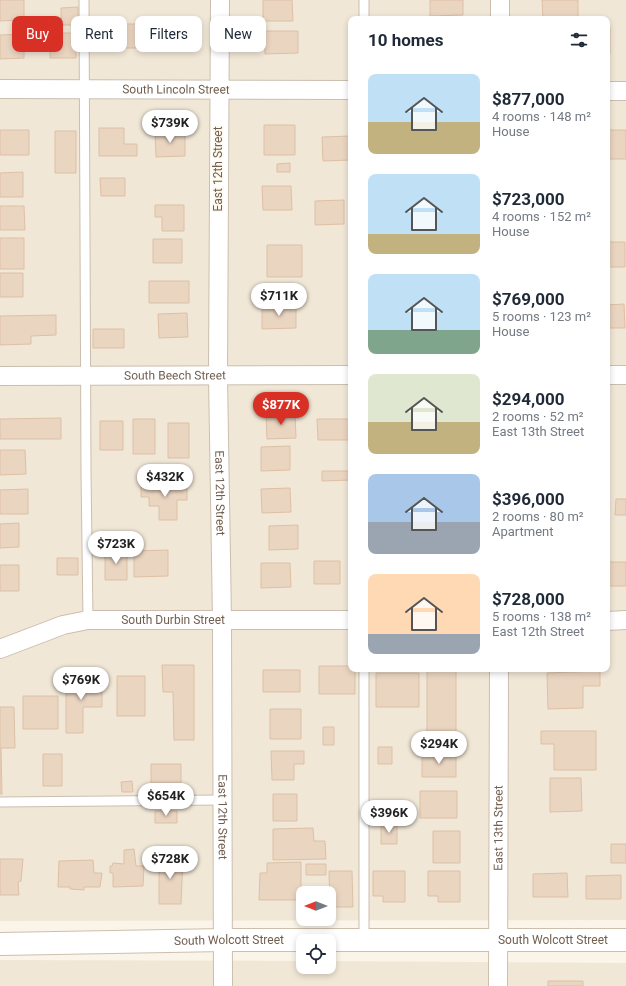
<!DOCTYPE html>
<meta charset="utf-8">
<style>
body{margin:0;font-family:Roboto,sans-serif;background:#f2f2f3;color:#1f2937;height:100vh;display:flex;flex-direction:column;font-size:15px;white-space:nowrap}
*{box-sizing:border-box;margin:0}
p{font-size:13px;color:#747a83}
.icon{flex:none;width:22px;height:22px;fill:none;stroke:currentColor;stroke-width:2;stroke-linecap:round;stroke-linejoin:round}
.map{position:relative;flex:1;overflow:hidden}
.details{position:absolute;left:348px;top:16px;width:262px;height:656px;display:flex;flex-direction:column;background:#fff;border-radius:8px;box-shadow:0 2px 6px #0003}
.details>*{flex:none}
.hud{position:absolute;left:12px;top:16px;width:276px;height:36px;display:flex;gap:8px}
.needle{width:26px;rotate:270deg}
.tools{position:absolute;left:296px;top:886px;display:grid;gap:8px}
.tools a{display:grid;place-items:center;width:40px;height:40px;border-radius:8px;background:#fff;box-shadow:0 2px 6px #0003;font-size:20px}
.price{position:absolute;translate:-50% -34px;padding:0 9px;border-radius:14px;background:#fff;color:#222;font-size:13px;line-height:26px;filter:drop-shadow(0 1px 2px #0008)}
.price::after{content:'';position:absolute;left:50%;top:24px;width:12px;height:9px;margin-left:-6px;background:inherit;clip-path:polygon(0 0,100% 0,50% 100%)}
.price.current{background:#d93025;color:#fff}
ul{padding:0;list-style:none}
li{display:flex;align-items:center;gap:12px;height:100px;padding:0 20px}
li span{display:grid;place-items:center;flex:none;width:112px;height:80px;border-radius:8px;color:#555}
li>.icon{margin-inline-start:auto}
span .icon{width:48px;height:48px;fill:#fffc;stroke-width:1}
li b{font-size:17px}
h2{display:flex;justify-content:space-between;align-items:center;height:48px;padding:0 20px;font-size:17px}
.pill{padding:0 14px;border-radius:8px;background:#fff;box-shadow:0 2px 6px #0003;font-size:14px;line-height:36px}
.pill.current{background:#d93025;color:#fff}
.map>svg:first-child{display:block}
.residential{fill:#f1e7d7;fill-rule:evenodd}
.building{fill:#ead5c1;stroke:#ddc0a5}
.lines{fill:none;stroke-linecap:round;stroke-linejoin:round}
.lane-casing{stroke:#cbbeaf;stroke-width:11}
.street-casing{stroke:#cbbeaf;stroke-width:20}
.secondary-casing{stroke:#cdbfad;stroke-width:24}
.lane{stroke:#fff;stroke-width:9}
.street{stroke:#fff;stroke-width:18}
.secondary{stroke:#fff;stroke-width:22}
.labels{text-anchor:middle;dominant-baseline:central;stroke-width:3;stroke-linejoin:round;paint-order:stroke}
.street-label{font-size:12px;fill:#715e4f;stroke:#fdf9ee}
</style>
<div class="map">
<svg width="626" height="986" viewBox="0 0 626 986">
<rect width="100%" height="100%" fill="#faf5e8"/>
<path class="residential" d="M0 0H626V920L0 921ZM351 19H607V669H351ZM303 893H329V919H303Z
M0 960 303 961V967H329V961L626 963V986H0Z"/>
<path class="building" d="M0 0H24V20L0 21Z
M263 0H292L293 21H263Z
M430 0H463V15L430 16Z
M542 0H578V18L543 19Z
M78 7V25H61V8Z
M149 22H186V49H149Z
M97 24H137V48H97Z
M607 28H610V54H607Z
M264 31H298V53L265 54Z
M50 33H76V58H50Z
M24 34V58L0 59V35Z
M264 125H295V155H264Z
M99 128H124V144H137V156H99Z
M0 130H29V155H0Z
M607 130H626V159H607Z
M55 131H76V173H55Z
M185 132V156L156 157 155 133Z
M351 136V160L323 161 322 137Z
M290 163V172H277V164Z
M23 172V197H0V173Z
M100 178H125V196H101Z
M262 186H291L292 210H263Z
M344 200V224L315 225V201Z
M155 205H184V231H162V217H155Z
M0 206H24L25 230H0Z
M0 238H24V269H0Z
M153 239H182V263H153Z
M607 242H625V267H607Z
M267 245H302V277H267Z
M0 273H23V297H0Z
M149 281H189V303H149Z
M624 304 625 328H607V305Z
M262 306H296V328L262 329Z
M187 313 188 337 159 338 158 314Z
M56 315V335L31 336V344L0 345V316Z
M93 329H124V348H93Z
M295 414 296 438 267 439 266 415Z
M61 418V439H0V419Z
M133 419H155V454H133Z
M317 419H349L350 440H318Z
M100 421H123V450H100Z
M168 423H189V458H168Z
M290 446V470L261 471V447Z
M0 450H25L26 474 0 475Z
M322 471H351V480L322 481Z
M141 483H187V500H177V520H159V506H149V497H141Z
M290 488 291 512 262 513 261 489Z
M28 489V514H0V490Z
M616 499H626V515H615Z
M19 523V547L0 548V524Z
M298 525V549L269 550V526Z
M127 549V580H105V550Z
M168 550V576L134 577V551Z
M57 558H78V575H57Z
M314 561H340V584H314Z
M607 562H626V586H607Z
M261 563H290L291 587 261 588Z
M0 565H19V591H0Z
M162 665H194V740H174L173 692H163Z
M319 666H351V669H355V694H319Z
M263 670H300V692H263Z
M427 671H456V735H427Z
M600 671V686H583V708L548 709 547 673Z
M376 673H419V707H376Z
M117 676H145V716H117Z
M66 679H102V707H83V733H66Z
M23 696H58V729H23Z
M0 707H14L15 748H1L2 794H0Z
M270 709H301V739H270Z
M323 727H334V745H323Z
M541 731H596V770H554V744H541Z
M378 747H392V764H378Z
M271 751H304V764H294V780H272Z
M422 753H456V777H422Z
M43 754H62V786H43Z
M151 764H181V791H151Z
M550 778H581L582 811 550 812Z
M132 781 133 792H122L121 782Z
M420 791H457V818H420Z
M273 794H297V821H273Z
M155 811H177V823H155Z
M381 825H397V844H381Z
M313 828 314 841H325L326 859 273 860V829Z
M433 831H460V863H433Z
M611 844H626V863H611Z
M134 849 136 866H144L143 886 113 887V873H110V866H112L113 863 124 864V850Z
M159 857 183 858 181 904H159Z
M0 859H23L21 881 18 882 19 895H0Z
M93 860 94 873H102L100 887H84V890L70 889V887H58L59 861Z
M301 862V900H259L260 873H267V863Z
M306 864H326V875H306Z
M329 871H352L353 907H330Z
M373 871H405V902H383V896H373Z
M428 871H460V902H438V896H428Z
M567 873 568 897H533V874Z
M621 875V899H586V876Z
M548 981H583V986H548Z"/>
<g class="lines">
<defs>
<path id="lane" d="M84 0 86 471 88 620
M364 0V19
M364 669V939
M0 802 223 800"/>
<g id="street">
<path id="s1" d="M220 0 218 376 222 620 223 986"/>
<path d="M500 0V19"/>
<path id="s2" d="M0 89 351 90"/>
<path d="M607 91H626"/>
<path d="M607 375H626"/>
<path id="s3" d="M0 376 351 375"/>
<path d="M607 621 626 620"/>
<path id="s4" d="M0 649 63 625 88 620H351"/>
<path id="s5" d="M498 986 499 669"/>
</g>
<g id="secondary">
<path id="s6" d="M0 944 224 940H626"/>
</g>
</defs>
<use href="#lane" class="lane-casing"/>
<use href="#street" class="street-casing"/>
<use href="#secondary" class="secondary-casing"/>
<use href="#lane" class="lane"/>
<use href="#street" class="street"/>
<use href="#secondary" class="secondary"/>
</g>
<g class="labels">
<g class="street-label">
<text stroke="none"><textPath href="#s2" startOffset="176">South Lincoln Street</textPath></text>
<text transform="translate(218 169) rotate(-90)">East 12th Street</text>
<text stroke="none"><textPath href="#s3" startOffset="175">South Beech Street</textPath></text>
<text stroke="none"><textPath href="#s1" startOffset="493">East 12th Street</textPath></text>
<text stroke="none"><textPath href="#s4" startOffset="178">South Durbin Street</textPath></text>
<text stroke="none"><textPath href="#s1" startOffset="817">East 12th Street</textPath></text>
<text stroke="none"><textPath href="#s5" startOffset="158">East 13th Street</textPath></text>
<text stroke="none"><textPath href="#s6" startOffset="229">South Wolcott Street</textPath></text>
<text stroke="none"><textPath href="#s6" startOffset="553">South Wolcott Street</textPath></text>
</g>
</g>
</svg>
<div class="tools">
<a><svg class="needle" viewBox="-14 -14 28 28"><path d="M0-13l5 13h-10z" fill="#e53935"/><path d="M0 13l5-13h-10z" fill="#747a83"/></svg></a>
<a><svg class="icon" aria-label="locate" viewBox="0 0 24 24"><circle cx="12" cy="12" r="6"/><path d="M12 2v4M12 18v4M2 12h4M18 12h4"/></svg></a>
</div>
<b class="price" style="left:170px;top:144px">$739K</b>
<b class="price" style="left:279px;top:317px">$711K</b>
<b class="price current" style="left:281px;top:426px">$877K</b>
<b class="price" style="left:165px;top:498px">$432K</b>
<b class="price" style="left:116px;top:565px">$723K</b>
<b class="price" style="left:81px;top:701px">$769K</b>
<b class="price" style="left:439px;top:765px">$294K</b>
<b class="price" style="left:166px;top:817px">$654K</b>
<b class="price" style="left:389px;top:834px">$396K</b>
<b class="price" style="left:170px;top:880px">$728K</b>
<div class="hud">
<a class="pill current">Buy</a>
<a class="pill">Rent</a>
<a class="pill">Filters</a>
<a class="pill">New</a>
</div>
<section class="details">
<h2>10 homes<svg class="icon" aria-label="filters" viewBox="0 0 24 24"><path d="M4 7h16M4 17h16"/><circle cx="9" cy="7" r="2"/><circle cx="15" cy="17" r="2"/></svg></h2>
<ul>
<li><span style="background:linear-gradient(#bfe0f5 60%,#c2b280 0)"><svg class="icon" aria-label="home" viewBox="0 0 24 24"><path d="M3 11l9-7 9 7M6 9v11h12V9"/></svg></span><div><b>$877,000</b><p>4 rooms · 148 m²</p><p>House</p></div></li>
<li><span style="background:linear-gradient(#bfe0f5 75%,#c2b280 0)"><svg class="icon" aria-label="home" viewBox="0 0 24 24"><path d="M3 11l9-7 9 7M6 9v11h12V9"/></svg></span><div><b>$723,000</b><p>4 rooms · 152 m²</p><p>House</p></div></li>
<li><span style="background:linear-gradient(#bfe0f5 70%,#7fa58c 0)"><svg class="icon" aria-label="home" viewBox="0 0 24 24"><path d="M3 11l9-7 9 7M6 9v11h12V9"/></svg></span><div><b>$769,000</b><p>5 rooms · 123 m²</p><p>House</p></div></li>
<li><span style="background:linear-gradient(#dfe7d0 60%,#c2b280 0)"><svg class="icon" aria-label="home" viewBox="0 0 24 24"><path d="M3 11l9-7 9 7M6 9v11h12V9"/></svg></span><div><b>$294,000</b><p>2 rooms · 52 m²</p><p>East 13th Street</p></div></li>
<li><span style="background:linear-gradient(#a9c7e8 60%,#9aa5b1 0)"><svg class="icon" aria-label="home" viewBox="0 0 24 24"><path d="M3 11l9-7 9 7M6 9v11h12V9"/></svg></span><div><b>$396,000</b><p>2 rooms · 80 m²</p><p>Apartment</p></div></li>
<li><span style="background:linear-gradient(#ffd9b3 75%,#9aa5b1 0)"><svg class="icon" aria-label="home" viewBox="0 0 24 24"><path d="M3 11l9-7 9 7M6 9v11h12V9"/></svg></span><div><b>$728,000</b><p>5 rooms · 138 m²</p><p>East 12th Street</p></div></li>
</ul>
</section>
</div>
